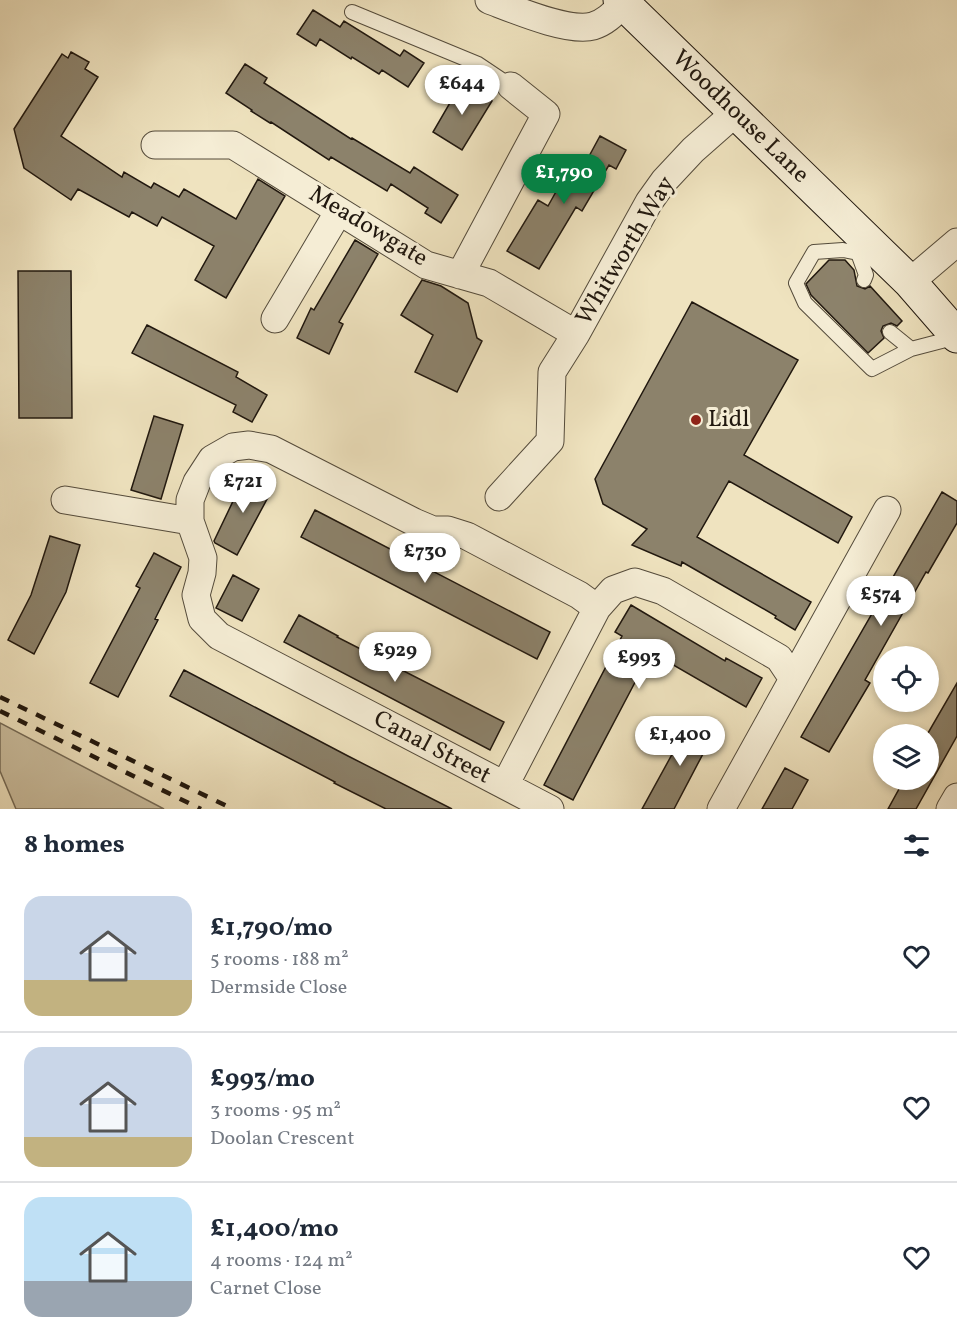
<!DOCTYPE html>
<meta charset="utf-8">
<style>
body{margin:0;font-family:Vollkorn,serif;background:#f6f6f7;color:#1f2937;height:100vh;display:flex;flex-direction:column;font-size:22px;white-space:nowrap}
*{box-sizing:border-box;margin:0}
p{font-size:20px;color:#747a83}
.icon{flex:none;width:33px;height:33px;fill:none;stroke:currentColor;stroke-width:2;stroke-linecap:round;stroke-linejoin:round}
.map{position:relative;height:809px;overflow:hidden}
.drawer{display:flex;flex-direction:column;background:#fff;flex:1}
.drawer>*{flex:none}
.controls{position:absolute;left:873px;top:646px;display:grid;gap:12px}
.controls a{display:grid;place-items:center;width:66px;height:66px;border-radius:50%;background:#fff;box-shadow:0 3px 9px #0003;font-size:30px}
.price{position:absolute;translate:-50% -51px;padding:0 14px;border-radius:21px;background:#fff;color:#222;font-size:20px;line-height:39px;filter:drop-shadow(0 2px 3px #0008)}
.price::after{content:'';position:absolute;left:50%;top:36px;width:18px;height:14px;margin-left:-9px;background:inherit;clip-path:polygon(0 0,100% 0,50% 100%)}
.price.active{background:#0b8043;color:#fff}
ul{padding:0;list-style:none}
li{display:flex;align-items:center;gap:18px;height:150px;padding:0 24px}
li+li{border-top:2px solid #e0e1e3}
li span{display:grid;place-items:center;flex:none;width:168px;height:120px;border-radius:18px;color:#555}
li>.icon{margin-inline-start:auto}
span .icon{width:72px;height:72px;fill:#fffc;stroke-width:1}
li b{font-size:26px}
h2{display:flex;justify-content:space-between;align-items:center;height:72px;padding:0 24px;font-size:26px}
.map>svg:first-child{display:block}
.green{fill:#ccc0a1;stroke:#766c58;stroke-width:1.5}
.building{fill:#8c826b;stroke:#21180f;stroke-width:1.5}
.lines{fill:none;stroke-linecap:round;stroke-linejoin:round}
.lane-casing{stroke:#544b3b;stroke-width:16}
.street-casing{stroke:#544b3b;stroke-width:29}
.secondary-casing{stroke:#21180f;stroke-width:35}
.lane{stroke:#f5edd5;stroke-width:14}
.street{stroke:#f5edd5;stroke-width:27}
.secondary{stroke:#f5edd5;stroke-width:33}
.rail{stroke:#21180f;stroke-width:4.5;stroke-dasharray:10 10;stroke-linecap:butt}
.poi-dot{fill:#8f2418;stroke:#f5edd5;stroke-width:2}
.labels{text-anchor:middle;dominant-baseline:central;stroke-width:6;stroke-linejoin:round;paint-order:stroke}
.street-label{font-size:24px;fill:#21180f;stroke:#f5edd5}
.poi-label{font-size:24px;fill:#21180f;stroke:#f5edd5;text-anchor:start}
</style>
<div class="map">
<svg width="957" height="809" viewBox="0 0 957 809">
<rect width="100%" height="100%" fill="#efe3bf"/>
<filter id="stains"><feTurbulence type="fractalNoise" baseFrequency=".00333" numOctaves="4"/><feColorMatrix values="0 0 0 0 .2 0 0 0 0 .09 0 0 0 0 .02 0 0 0 .5 -.17"/></filter>
<radialGradient id="worn" r=".72"><stop offset=".6" stop-color="#630" stop-opacity="0"/><stop offset="1" stop-color="#630" stop-opacity=".3"/></radialGradient>
<path class="green" d="M0 723 164 809H16L0 771Z"/>
<path class="building" d="M313 10 340 27 344 21 400 56 404 50 424 63 408 87 382 70 379 74 352 57 351 59 320 39 316 46 297 34Z
M71 52 89 62 85 69 98 77 61 136 122 177 124 172 151 188 154 183 179 197 184 189 236 219 258 179 285 196 226 298 195 280 214 246 162 217 157 226 132 212 129 217 78 189 71 200 24 168 14 129 62 54 68 58Z
M245 64 267 78 264 83 351 139 352 138 410 173 414 167 458 195 441 223 425 213 428 208 391 184 387 191 331 157 329 160 271 122 270 123 251 111 252 110 226 93Z
M462 82 492 101 462 150 433 132Z
M600 136 626 150 616 169 609 165 582 211 576 207 539 269 507 251 538 200 548 206 571 165 581 171Z
M355 240 378 254 339 322 343 324 329 354 297 338 311 308 314 310Z
M829 260H845L854 270 857 286 865 289 870 286 902 321 897 326 891 323 883 326 881 331 884 338 868 353 811 295 806 284Z
M18 271H71L72 418H19Z
M422 280 441 286 468 303 477 338 482 341 457 392 415 372 433 335 401 315Z
M692 302 798 360 744 455 852 517 838 543 729 481 697 537 811 602 795 630 775 618 776 616 682 562 681 566 632 545 647 529 603 504 595 479Z
M147 325 238 372 236 377 267 395 252 422 233 412 236 405 132 353Z
M154 416 183 425 161 499 131 490Z
M246 474 273 488 237 555 215 543 214 541Z
M942 492 957 501V523L928 573 926 572 865 680 870 683 829 752 801 737Z
M315 510 550 632 537 659 301 537Z
M50 536 80 545 66 592 34 654 8 640 31 595Z
M154 553 181 567 155 619 158 620 118 697 90 683 140 588 136 586Z
M233 575 259 589 242 621 216 608Z
M631 605 725 661 726 658 762 678 746 707 651 652 573 800 544 785 622 636 615 632Z
M299 615 338 636 337 637 504 722 490 750 284 642Z
M184 670 348 756 452 809H386L334 783 335 782 170 696Z
M957 683V736L916 809H888L904 780H928V733Z
M692 718 715 731 674 809H642Z
M785 768 808 780 792 809H762Z"/>
<g class="lines">
<defs>
<path id="lane" d="M352 12 478 64 511 86
M858 253 843 250 814 252 796 283 805 303 872 369 911 349
M864 280 866 275 858 253 864 247
M890 332 911 349 957 337"/>
<path id="street" d="M489 0C513 9 569 33 593 26 606 22 614 13 623 4
M155 145H233L426 265 489 283 576 334
M460 275 546 114 511 86
M910 282 957 242
M275 319 339 211
M499 497 550 441 552 372 576 334 649 202 664 181 693 150 735 113
M65 500 190 521
M505 785 597 608 613 590 635 582 663 591 779 658 793 679
M550 809 219 636 202 619 196 595 202 573 203 558 190 521V500L197 482 212 459 233 447 249 445 271 449 414 522 433 530H448L467 536 579 595 597 608
M721 809 887 510
M950 809 957 797"/>
<path id="secondary" d="M620 0 910 282 957 336"/>
</defs>
<use href="#lane" class="lane-casing"/>
<use href="#street" class="street-casing"/>
<use href="#secondary" class="secondary-casing"/>
<use href="#lane" class="lane"/>
<use href="#street" class="street"/>
<use href="#secondary" class="secondary"/>
<path class="rail" d="M0 697 233 809
M0 711 201 809"/>
</g>
<circle class="poi-dot" cx="696" cy="420" r="6"/>
<g class="labels">
<g class="street-label">
<text transform="translate(740 117) rotate(44)">Woodhouse Lane</text>
<text transform="translate(368 227) rotate(31)">Meadowgate</text>
<text transform="translate(626 251) rotate(-59)">Whitworth Way</text>
<text transform="translate(432 748) rotate(28)">Canal Street</text>
</g>
<g class="poi-label">
<text x="708" y="420">Lidl</text>
</g>
</g>
<rect width="100%" height="100%" filter="url(#stains)"/>
<rect width="100%" height="100%" fill="url(#worn)"/>
</svg>
<div class="controls">
<a><svg class="icon" aria-label="locate" viewBox="0 0 24 24"><circle cx="12" cy="12" r="6"/><path d="M12 2v4M12 18v4M2 12h4M18 12h4"/></svg></a>
<a><svg class="icon" aria-label="layers" viewBox="0 0 24 24"><path d="M12 4l9 5-9 5-9-5zM3 14l9 5 9-5"/></svg></a>
</div>
<b class="price" style="left:462px;top:116px">£644</b>
<b class="price active" style="left:564px;top:205px">£1,790</b>
<b class="price" style="left:243px;top:514px">£721</b>
<b class="price" style="left:425px;top:584px">£730</b>
<b class="price" style="left:881px;top:627px">£574</b>
<b class="price" style="left:395px;top:683px">£929</b>
<b class="price" style="left:639px;top:690px">£993</b>
<b class="price" style="left:680px;top:767px">£1,400</b>
</div>
<section class="drawer">
<h2>8 homes<svg class="icon" aria-label="filters" viewBox="0 0 24 24"><path d="M4 7h16M4 17h16"/><circle cx="9" cy="7" r="2"/><circle cx="15" cy="17" r="2"/></svg></h2>
<ul>
<li><span style="background:linear-gradient(#c9d6e8 70%,#c2b280 0)"><svg class="icon" aria-label="home" viewBox="0 0 24 24"><path d="M3 11l9-7 9 7M6 9v11h12V9"/></svg></span><div><b>£1,790/mo</b><p>5 rooms · 188 m²</p><p>Dermside Close</p></div><svg class="icon" aria-label="heart" viewBox="0 0 24 24"><path d="M12 20l-8-8c-3-5 5-10 8-4 3-6 11-1 8 4z"/></svg></li>
<li><span style="background:linear-gradient(#c9d6e8 75%,#c2b280 0)"><svg class="icon" aria-label="home" viewBox="0 0 24 24"><path d="M3 11l9-7 9 7M6 9v11h12V9"/></svg></span><div><b>£993/mo</b><p>3 rooms · 95 m²</p><p>Doolan Crescent</p></div><svg class="icon" aria-label="heart" viewBox="0 0 24 24"><path d="M12 20l-8-8c-3-5 5-10 8-4 3-6 11-1 8 4z"/></svg></li>
<li><span style="background:linear-gradient(#bfe0f5 70%,#9aa5b1 0)"><svg class="icon" aria-label="home" viewBox="0 0 24 24"><path d="M3 11l9-7 9 7M6 9v11h12V9"/></svg></span><div><b>£1,400/mo</b><p>4 rooms · 124 m²</p><p>Carnet Close</p></div><svg class="icon" aria-label="heart" viewBox="0 0 24 24"><path d="M12 20l-8-8c-3-5 5-10 8-4 3-6 11-1 8 4z"/></svg></li>
</ul>
</section>
